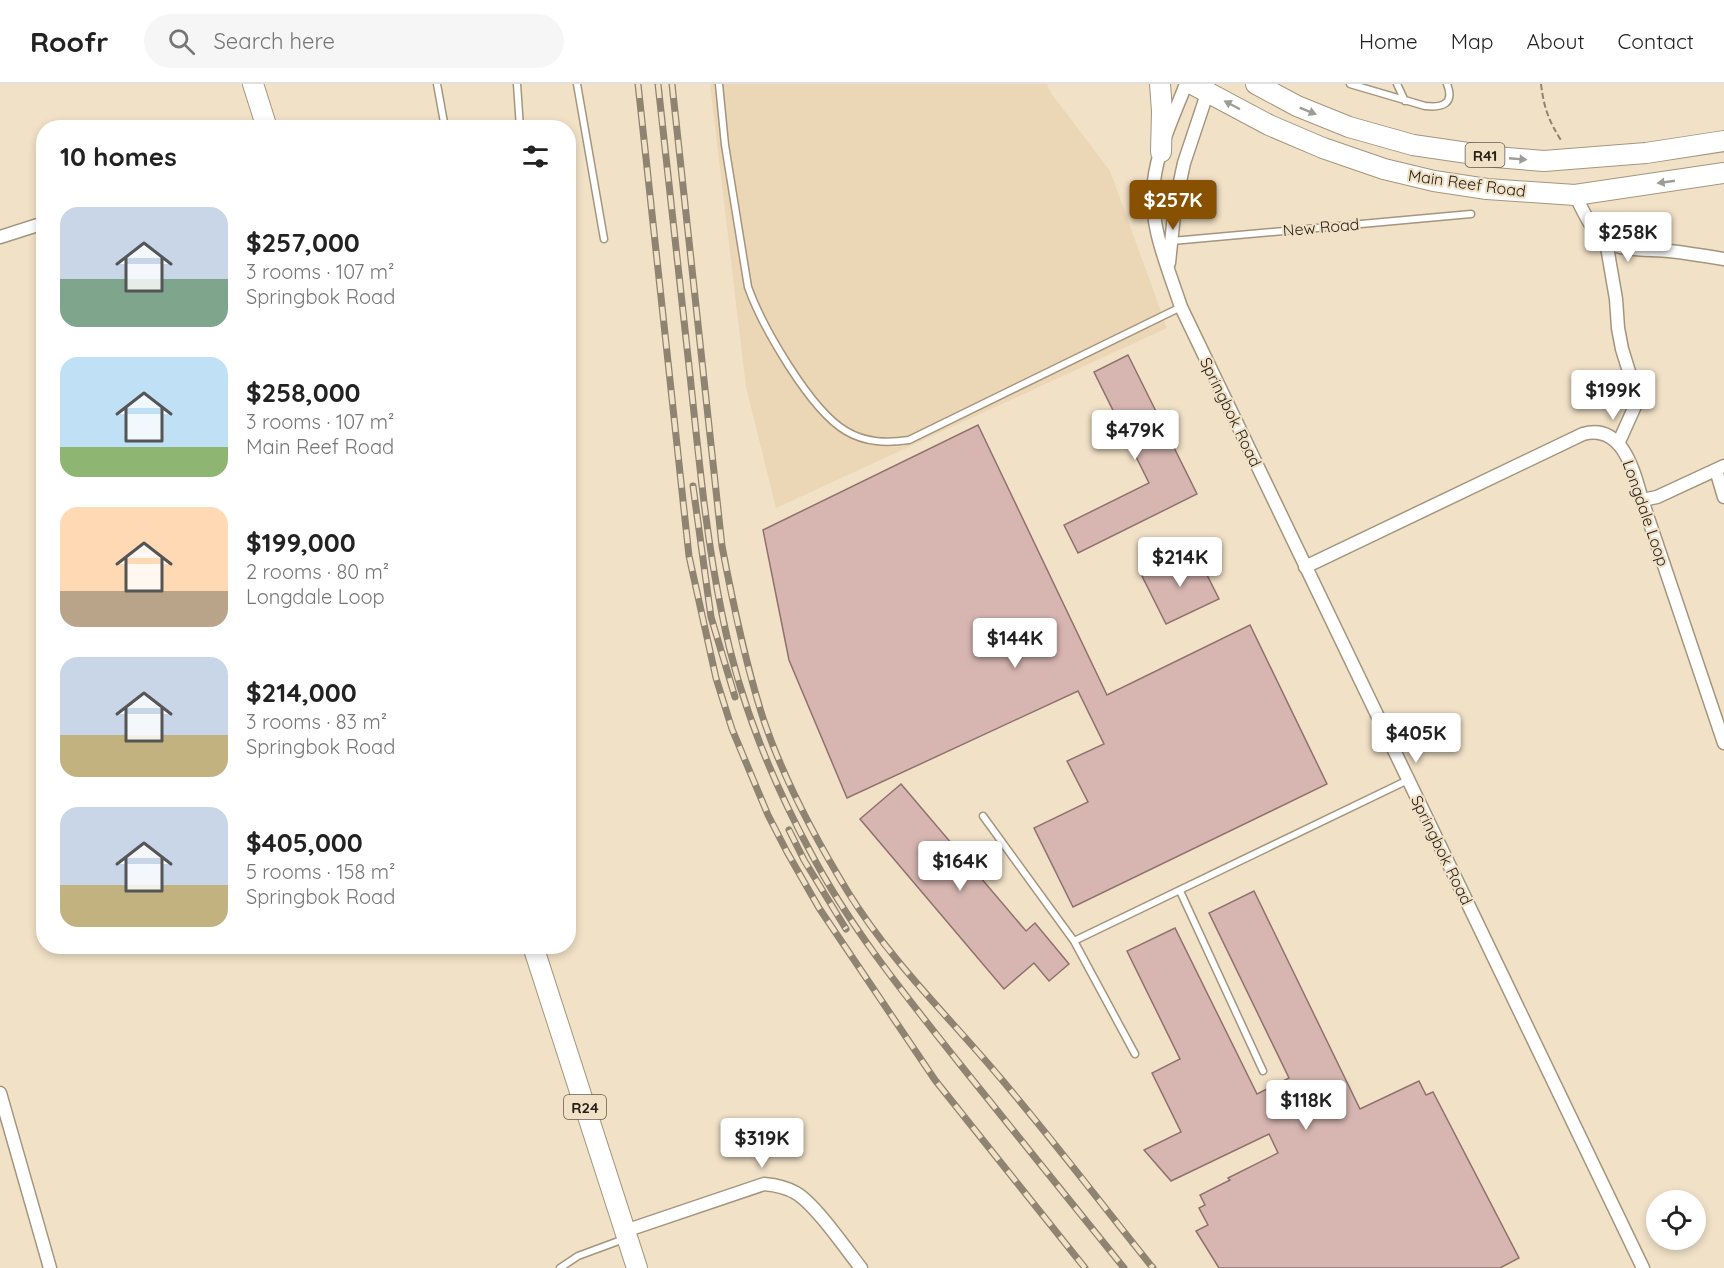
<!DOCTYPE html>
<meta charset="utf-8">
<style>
body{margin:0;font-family:Quicksand,sans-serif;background:#f6f6f6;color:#222;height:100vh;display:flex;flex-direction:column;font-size:22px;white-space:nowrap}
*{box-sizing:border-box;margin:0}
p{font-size:20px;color:#767676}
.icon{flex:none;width:33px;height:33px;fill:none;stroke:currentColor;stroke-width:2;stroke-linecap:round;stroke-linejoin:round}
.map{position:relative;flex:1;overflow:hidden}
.drawer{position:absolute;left:36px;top:36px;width:540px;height:834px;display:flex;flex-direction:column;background:#fff;border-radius:24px;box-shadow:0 3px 9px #0003}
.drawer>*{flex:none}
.fabs{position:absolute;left:1646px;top:1106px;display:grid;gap:12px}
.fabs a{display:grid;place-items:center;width:60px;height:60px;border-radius:50%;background:#fff;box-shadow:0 3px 9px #0003;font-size:30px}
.price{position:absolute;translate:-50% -51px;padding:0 14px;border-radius:6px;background:#fff;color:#222;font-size:20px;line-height:39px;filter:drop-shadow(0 2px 3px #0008)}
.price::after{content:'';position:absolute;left:50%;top:36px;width:18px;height:14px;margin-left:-9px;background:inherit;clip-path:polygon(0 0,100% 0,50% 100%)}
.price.current{background:#885102;color:#fff}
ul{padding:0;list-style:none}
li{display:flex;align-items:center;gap:18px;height:150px;padding:0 24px}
li span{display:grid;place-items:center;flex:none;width:168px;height:120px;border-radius:18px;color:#555}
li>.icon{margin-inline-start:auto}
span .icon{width:72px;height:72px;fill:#fffc;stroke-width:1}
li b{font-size:26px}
h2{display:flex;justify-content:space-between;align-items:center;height:72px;padding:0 24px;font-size:26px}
header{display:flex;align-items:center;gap:36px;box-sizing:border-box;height:84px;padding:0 30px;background:#fff;border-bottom:2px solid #e0e0e0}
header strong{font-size:28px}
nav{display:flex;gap:33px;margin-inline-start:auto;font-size:21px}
.search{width:420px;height:54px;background:#f6f6f6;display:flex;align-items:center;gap:15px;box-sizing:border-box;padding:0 21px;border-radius:33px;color:#767676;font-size:22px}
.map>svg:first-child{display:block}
.built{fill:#ebd6b6}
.building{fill:#d7b6b1;stroke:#8f716d;stroke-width:1.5}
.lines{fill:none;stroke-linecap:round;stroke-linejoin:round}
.lane-casing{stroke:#a4957d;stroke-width:9}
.street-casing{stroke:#a4957d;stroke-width:15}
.primary-casing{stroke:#a4957d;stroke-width:22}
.path{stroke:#8f8372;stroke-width:2;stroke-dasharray:6 3;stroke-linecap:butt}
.lane{stroke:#fff;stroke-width:6}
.street{stroke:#fff;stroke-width:12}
.primary{stroke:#fff;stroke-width:20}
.rail-casing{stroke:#8f8472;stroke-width:7}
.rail{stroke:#f1e1c7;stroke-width:4.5;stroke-dasharray:14;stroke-linecap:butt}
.oneway{fill:#9e9c98}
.labels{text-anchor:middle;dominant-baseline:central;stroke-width:4.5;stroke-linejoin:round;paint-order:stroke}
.shield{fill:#f1e1c7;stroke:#645b4d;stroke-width:1.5}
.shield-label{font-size:15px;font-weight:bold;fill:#282219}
.street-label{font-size:16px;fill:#282219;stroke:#f1e1c7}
</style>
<header>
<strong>Roofr</strong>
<div class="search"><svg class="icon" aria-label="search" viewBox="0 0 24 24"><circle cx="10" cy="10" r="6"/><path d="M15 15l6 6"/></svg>Search here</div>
<nav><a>Home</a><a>Map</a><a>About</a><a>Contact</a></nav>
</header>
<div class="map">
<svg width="1724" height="1184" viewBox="0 0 1724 1184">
<rect width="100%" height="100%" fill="#f1e1c7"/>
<path class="built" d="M710 0H1047L1051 9 1110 87 1167 244 776 424 746 303Z"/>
<path class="building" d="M1128 271 1197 410 1078 469 1064 441 1149 399 1094 288Z
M978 341 1107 611 1250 541 1327 700 1073 823 1034 744 1088 718 1067 677 1104 660 1078 607 847 714 789 576 763 446Z
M1195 467 1219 515 1166 540 1142 492Z
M901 700 1026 847 1035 839 1069 880 1049 897 1034 879 1004 905 860 735Z
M1254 807 1360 1025 1419 997 1426 1011 1433 1008 1519 1174 1500 1184H1219L1196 1147 1208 1141 1199 1124 1205 1121 1200 1111 1230 1096 1228 1094 1278 1069 1269 1050 1171 1097 1144 1066 1181 1048 1152 989 1180 975 1127 867 1175 844 1257 1010 1289 994 1209 829Z"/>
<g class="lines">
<defs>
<path id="lane" d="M437 0 445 44
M517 0 520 44
M577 0 604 155
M719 0 725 61 748 203C762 242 810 326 846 347 866 359 887 359 909 356L1181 223
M1350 0 1425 22C1442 24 1455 20 1447 0
M1397 0 1405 17
M1172 157 1471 130
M983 732 1074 857 1135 970
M1180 807 1263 987
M1074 857 1408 696
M560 1184 578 1172 624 1155"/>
<path id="street" d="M1186 0C1174 31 1158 64 1154 97 1148 140 1168 183 1181 223L1643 1184
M1575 111C1583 126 1591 147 1606 157 1623 168 1649 165 1669 167 1687 169 1706 172 1724 175
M0 153 44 139
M1606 157 1616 215 1618 244 1622 265 1635 307V322L1618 360
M1169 179 1175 121 1184 79 1209 4
M1716 386 1724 413
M1642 416 1657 413 1724 382
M1305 483 1583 350C1623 339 1634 388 1642 416L1724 659
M0 1009 50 1184
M625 1147 764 1100C775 1101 786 1103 796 1109 815 1120 846 1165 861 1184"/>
<path id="primary" d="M253 0 267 44
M1160 0 1162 27 1161 68
M1192 0 1269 41 1323 64 1384 85 1434 97 1487 105 1575 111 1724 89
M1256 0 1297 22 1349 43 1413 61 1495 73 1544 77 1646 69 1724 57
M533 862 637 1184"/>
</defs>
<use href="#lane" class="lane-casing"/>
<use href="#street" class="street-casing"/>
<use href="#primary" class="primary-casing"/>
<path class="path" d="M1541 0C1544 25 1549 37 1562 58"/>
<use href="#lane" class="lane"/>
<use href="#street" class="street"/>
<use href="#primary" class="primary"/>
<defs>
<path id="rail" d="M638 0 689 472 716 594 732 645 768 731 787 768 819 824 935 996 1085 1184
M658 0C668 94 679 188 689 282 698 364 705 448 722 530 738 613 771 695 811 769 851 845 906 912 959 979 1014 1047 1069 1116 1124 1184
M672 0 722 462C733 520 745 578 763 634 783 694 815 754 848 808 888 873 942 926 991 983 1047 1048 1099 1117 1153 1184
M693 402 711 533 735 613
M789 746 804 776 846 845"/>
</defs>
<use href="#rail" class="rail-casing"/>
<use href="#rail" class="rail"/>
</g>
<defs><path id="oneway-solid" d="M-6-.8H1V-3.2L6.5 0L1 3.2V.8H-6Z" transform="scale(1.5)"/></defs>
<g class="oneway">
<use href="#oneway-solid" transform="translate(1232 21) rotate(-152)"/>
<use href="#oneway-solid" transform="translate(1308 27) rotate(22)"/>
<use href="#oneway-solid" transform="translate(1518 75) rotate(5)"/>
<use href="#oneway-solid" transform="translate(1666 98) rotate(172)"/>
</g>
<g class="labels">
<g class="shield">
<rect x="1465.5" y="59" width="39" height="24" rx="4.5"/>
<rect x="564" y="1011" width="42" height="24" rx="4.5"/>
</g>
<g class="shield-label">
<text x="1485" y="71">R41</text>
<text x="585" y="1023">R24</text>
</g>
<g class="street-label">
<text transform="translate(1467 99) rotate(8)">Main Reef Road</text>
<text transform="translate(1321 143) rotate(-5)">New Road</text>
<text transform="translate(1231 328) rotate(64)">Springbok Road</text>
<text transform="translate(1646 429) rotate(71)">Longdale Loop</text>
<text transform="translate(1442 766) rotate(64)">Springbok Road</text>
</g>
</g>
</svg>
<div class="fabs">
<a><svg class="icon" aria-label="locate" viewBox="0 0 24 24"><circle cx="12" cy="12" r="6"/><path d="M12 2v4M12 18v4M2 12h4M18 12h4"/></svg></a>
</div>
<b class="price current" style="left:1173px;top:147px">$257K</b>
<b class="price" style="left:1628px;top:179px">$258K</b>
<b class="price" style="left:1613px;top:337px">$199K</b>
<b class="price" style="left:1135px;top:377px">$479K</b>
<b class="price" style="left:1180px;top:504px">$214K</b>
<b class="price" style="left:1015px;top:585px">$144K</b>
<b class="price" style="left:1416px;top:680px">$405K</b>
<b class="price" style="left:960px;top:808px">$164K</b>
<b class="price" style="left:1306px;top:1047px">$118K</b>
<b class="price" style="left:762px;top:1085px">$319K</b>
<section class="drawer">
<h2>10 homes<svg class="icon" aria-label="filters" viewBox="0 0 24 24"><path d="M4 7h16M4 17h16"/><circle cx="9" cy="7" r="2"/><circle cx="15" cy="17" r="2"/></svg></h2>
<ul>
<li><span style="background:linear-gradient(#c9d6e8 60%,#7fa58c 0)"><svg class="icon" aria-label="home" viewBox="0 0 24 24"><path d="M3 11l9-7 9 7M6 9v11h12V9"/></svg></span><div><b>$257,000</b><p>3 rooms · 107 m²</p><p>Springbok Road</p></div></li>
<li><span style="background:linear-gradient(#bfe0f5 75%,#8fb573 0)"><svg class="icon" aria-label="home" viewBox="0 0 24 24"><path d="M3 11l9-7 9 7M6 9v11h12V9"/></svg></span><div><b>$258,000</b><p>3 rooms · 107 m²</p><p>Main Reef Road</p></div></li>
<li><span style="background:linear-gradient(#ffd9b3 70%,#b9a48a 0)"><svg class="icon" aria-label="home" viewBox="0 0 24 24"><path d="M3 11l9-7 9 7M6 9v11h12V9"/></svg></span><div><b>$199,000</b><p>2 rooms · 80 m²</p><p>Longdale Loop</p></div></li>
<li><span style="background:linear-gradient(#c9d6e8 65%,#c2b280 0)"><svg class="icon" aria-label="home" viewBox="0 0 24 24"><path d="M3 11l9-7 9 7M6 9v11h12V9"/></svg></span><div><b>$214,000</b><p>3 rooms · 83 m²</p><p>Springbok Road</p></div></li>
<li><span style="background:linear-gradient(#c9d6e8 65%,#c2b280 0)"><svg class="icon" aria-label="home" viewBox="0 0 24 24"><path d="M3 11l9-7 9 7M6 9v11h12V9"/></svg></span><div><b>$405,000</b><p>5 rooms · 158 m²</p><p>Springbok Road</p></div></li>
</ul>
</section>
</div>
